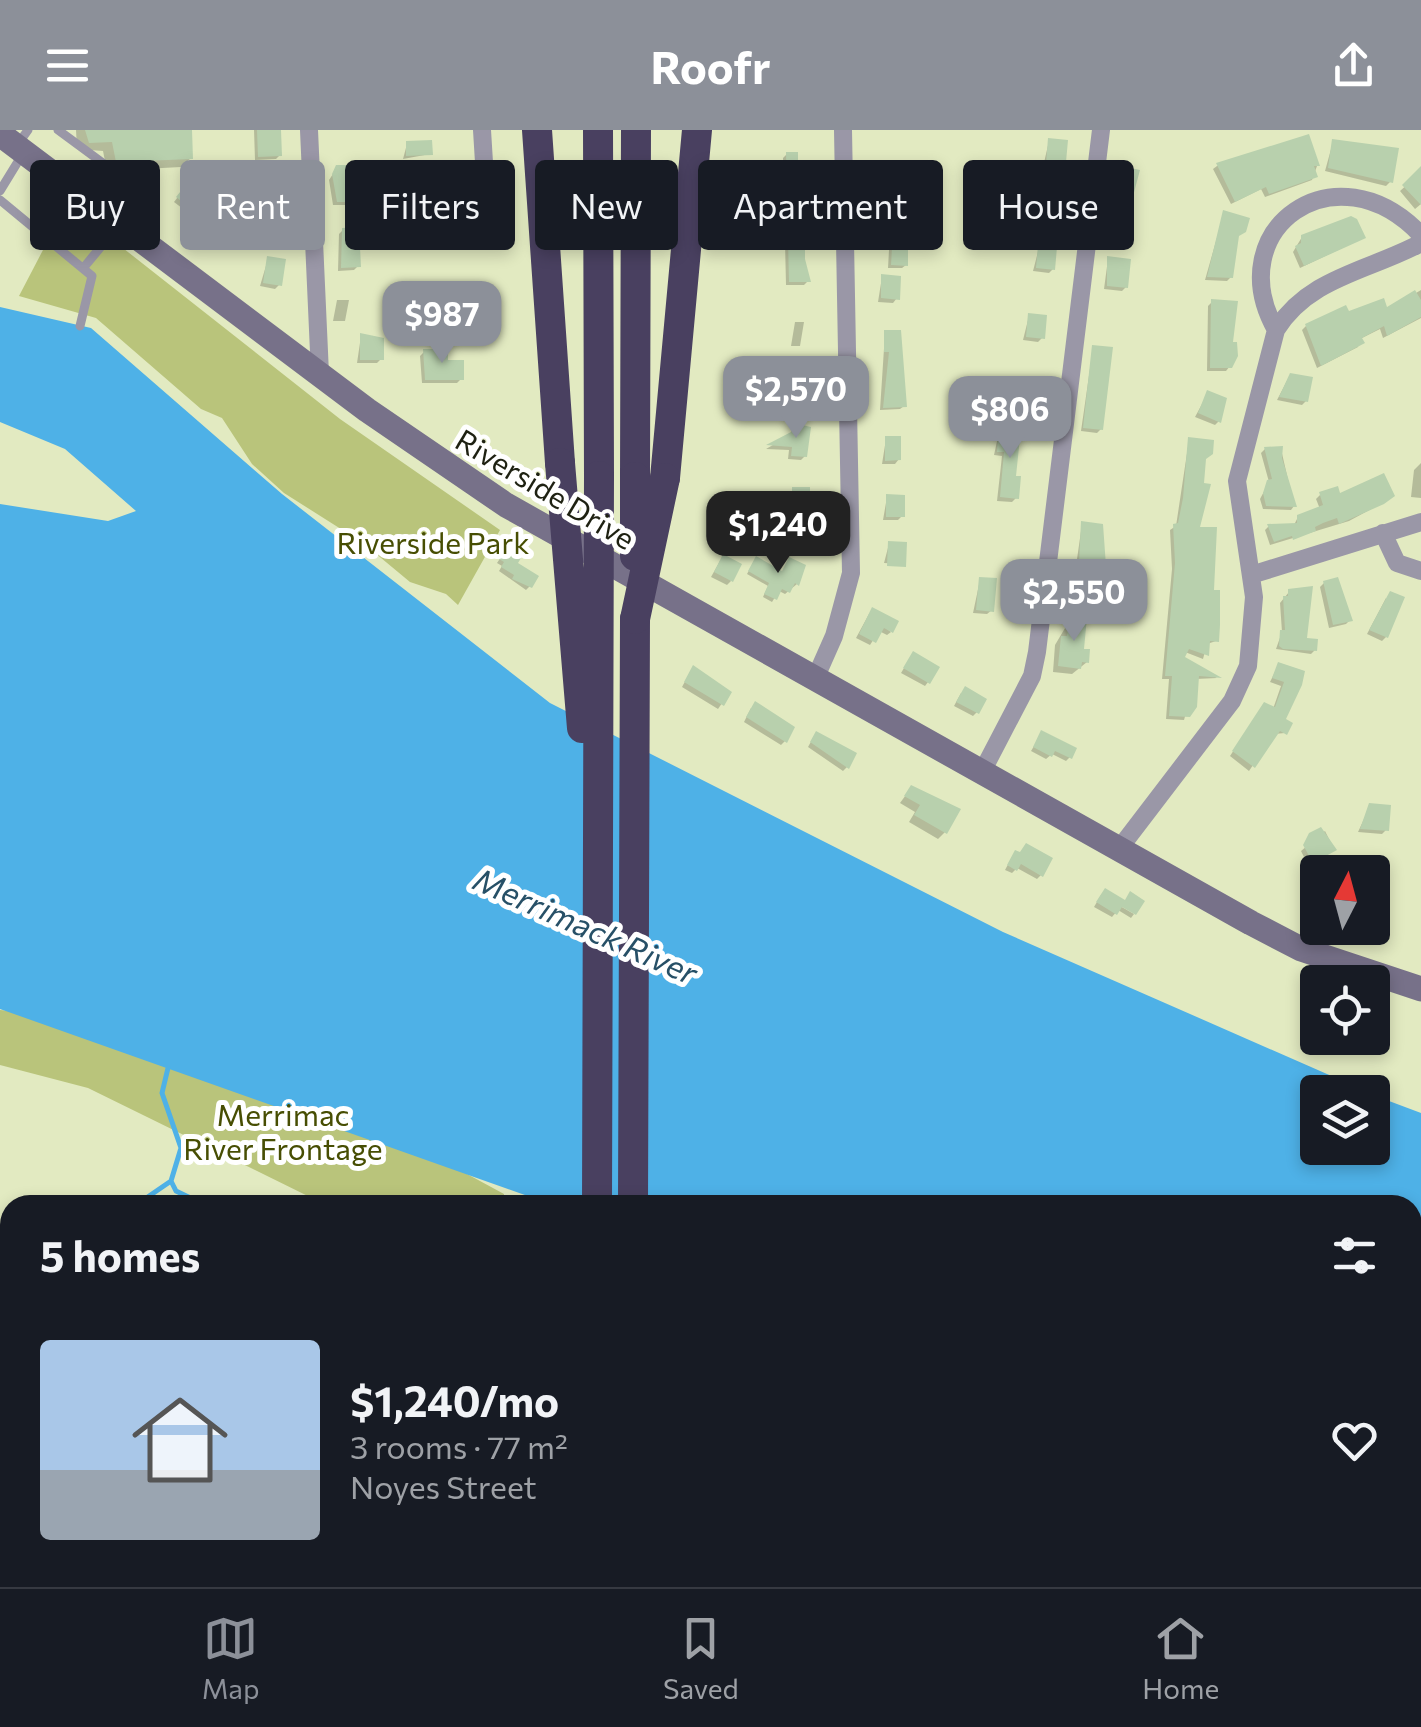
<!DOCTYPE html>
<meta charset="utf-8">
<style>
body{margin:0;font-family:Commissioner,sans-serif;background:#242831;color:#f1f3f6;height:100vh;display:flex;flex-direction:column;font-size:38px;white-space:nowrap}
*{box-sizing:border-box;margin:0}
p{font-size:32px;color:#9ea1a6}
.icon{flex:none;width:55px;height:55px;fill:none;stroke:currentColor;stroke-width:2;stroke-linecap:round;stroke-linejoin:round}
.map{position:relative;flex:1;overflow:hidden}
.sheet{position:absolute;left:0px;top:1065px;width:1422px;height:392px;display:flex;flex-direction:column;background:#171b24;border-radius:30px 30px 0 0;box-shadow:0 5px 15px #0003}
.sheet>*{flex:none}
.banner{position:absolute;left:30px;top:30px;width:1362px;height:90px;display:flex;gap:20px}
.needle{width:65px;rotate:6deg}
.tools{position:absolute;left:1300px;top:725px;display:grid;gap:20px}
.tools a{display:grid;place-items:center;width:90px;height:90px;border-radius:10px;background:#171b24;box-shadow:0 5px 15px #0003;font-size:50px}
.price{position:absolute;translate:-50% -85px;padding:0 22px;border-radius:20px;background:#8c9099;color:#fff;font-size:32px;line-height:65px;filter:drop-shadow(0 2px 5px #0008)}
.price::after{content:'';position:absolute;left:50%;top:60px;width:30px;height:22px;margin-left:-15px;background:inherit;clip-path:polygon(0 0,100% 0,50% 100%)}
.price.on{background:#222;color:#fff}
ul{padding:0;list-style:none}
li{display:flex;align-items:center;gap:30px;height:250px;padding:0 40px}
li span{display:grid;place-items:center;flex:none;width:280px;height:200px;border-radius:10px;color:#555}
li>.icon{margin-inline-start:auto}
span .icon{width:120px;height:120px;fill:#fffc;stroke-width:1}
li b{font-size:42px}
h2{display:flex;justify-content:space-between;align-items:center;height:120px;padding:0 40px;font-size:42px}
.pill{padding:0 35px;border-radius:10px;background:#171b24;box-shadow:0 5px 15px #0003;font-size:35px;line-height:90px}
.pill.on{background:#8c9099;color:#fff}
header{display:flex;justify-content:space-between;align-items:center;height:130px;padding:0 40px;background:#8c9099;color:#fff;font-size:45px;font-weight:700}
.tab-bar{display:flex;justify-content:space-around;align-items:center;height:140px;border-top:2px solid #363941;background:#171b24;font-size:28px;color:#9ea1a6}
.tab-bar a{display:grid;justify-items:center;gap:5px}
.tab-bar .on{color:#8c9099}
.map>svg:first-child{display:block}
.green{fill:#b9c47b}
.water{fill:#4eb1e7}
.shadow{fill:#0003}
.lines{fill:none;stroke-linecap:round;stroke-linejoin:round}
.stream{stroke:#4eb1e7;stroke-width:5}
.building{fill:#b8d0ad}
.service{stroke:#9a97a7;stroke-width:9}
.minor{stroke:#9a97a7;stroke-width:18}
.secondary{stroke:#777189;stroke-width:25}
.motorway{stroke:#494060;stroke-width:30}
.motorway-bridge{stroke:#494060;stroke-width:30}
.labels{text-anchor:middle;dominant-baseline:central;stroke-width:10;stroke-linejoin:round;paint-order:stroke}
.street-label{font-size:30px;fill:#1e2112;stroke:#fff}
.park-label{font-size:30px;fill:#474e03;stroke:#fff}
.water-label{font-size:32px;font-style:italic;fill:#275067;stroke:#fff}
</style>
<header><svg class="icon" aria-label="menu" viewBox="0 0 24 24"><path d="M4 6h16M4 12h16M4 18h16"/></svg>Roofr<svg class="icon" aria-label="share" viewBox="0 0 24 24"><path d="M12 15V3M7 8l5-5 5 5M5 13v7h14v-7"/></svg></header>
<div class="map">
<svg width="1421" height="1457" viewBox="0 0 1421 1457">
<rect width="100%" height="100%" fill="#e2eac1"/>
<path class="green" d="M67 74 340 289 500 400 458 475 446 464 410 452 363 413 284 363 252 334 222 288 201 279 96 188 19 166Z
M0 880 73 887 299 953 504 1064V1075H326L88 958 0 935Z"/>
<path class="water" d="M0 177 91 198 282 364 550 573 1003 802 1368 962H1318V1018H1372L1373 965 1421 983V1457H1313L1295 1448H1412V1075H553L0 879V374L108 391 136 381 65 319 0 292Z"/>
<path class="shadow" d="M76 0H190L191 28 181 37 107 41 103 21 77 19Z
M254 0H272L280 25 276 29 255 30Z
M1307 7 1317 36 1312 50 1265 67 1261 59 1231 74 1213 39 1217 36Z
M1049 11 1063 31 1059 36 1043 37Z
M1333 12 1390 52 1386 56 1325 41Z
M407 14 430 24 403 29Z
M787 24 808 151 804 155H786L783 28Z
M337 38 353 71 349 75H333L329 50Z
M1117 38 1127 80 1123 84 1112 83Z
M230 39 244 40 242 53H227Z
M1421 42V74L1415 79 1400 61Z
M882 54 906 135 902 138H888L889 120H881L878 57Z
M184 59 198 84 195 88 174 72Z
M263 61 276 84 272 88 259 89Z
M1032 72 1048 89 1044 93 1026 91Z
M422 76 443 93 439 97 417 95Z
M1224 83 1237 107 1231 147 1227 151 1205 150Z
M187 98 198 114 194 118 180 108Z
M343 100 358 136 354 140 338 141 339 104Z
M1302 107 1363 108 1300 138 1293 122Z
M1039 118 1053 139 1049 143 1033 141Z
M268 129 279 155 275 159 260 156Z
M1108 129 1126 157 1122 161 1104 159Z
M882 147 897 168 893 173 878 172Z
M1421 160V188L1383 208 1380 199 1360 209 1358 217 1317 238 1302 200 1306 196 1348 184 1386 181Z
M337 170H349L345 191H333Z
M1212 172 1230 236 1226 241H1207L1208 176Z
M1029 186 1042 208 1038 212 1023 210Z
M795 192H804L800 216H791Z
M885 203 904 276 900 279 880 280Z
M361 206 381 229 377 233H357Z
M1093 218 1101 299 1097 303 1081 301Z
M424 222 446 232 461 249 457 253H422L420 226Z
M791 238 806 258 780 262 776 276H764V265L778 262V247Z
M1290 245 1306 271 1302 275 1277 270Z
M1021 255 1035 275 1031 279 1015 278Z
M1208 263 1219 291 1215 295 1195 287Z
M794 296 805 326 801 330 788 329 789 320 766 319 790 305Z
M1000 298 1013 348 1016 368 1012 372 997 371 1002 326 994 325Z
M886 309 899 329 895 334H882Z
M1189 310 1204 329 1197 400 1212 462 1216 511 1207 514 1203 529 1185 522 1182 528 1217 548 1196 549 1184 590 1166 589 1169 549H1162L1172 439 1170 400 1176 396Z
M1265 319H1281L1294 376 1291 380 1263 379 1260 369 1269 352 1261 323Z
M1421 333V368L1411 367 1414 340Z
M793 360 807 380 803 384H789Z
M1320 365 1388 370 1349 391 1270 415 1265 400 1268 397 1294 395 1298 387 1320 379 1316 369Z
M887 367 902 386 898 390H883Z
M1082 394 1104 435 1100 439 1076 436Z
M889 414 903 434 884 433Z
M505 421 530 456 526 460 499 441 502 436 497 433Z
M720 431 731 451 727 455 711 447Z
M753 433 782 443 797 454 785 464 779 461 772 472 763 467 768 456 747 444Z
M980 450 992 480 987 484 973 483Z
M1324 453 1350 490 1346 494 1329 498 1320 457Z
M1289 462 1305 510 1315 520 1311 524 1276 519 1282 502 1280 473Z
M1386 468V507L1382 511 1367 504Z
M869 484 891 502 887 505 879 501 870 515 856 508Z
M1071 488 1087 532 1072 544 1053 542 1055 515Z
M910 528 928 552 925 556 901 543Z
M1279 534 1302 542 1283 591 1285 603 1274 604 1249 641 1230 626 1261 579H1273L1281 556 1270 552Z
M690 542 729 563 718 579 682 557Z
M961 563 977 582 973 586 954 576Z
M751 578 785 611 781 615 744 592Z
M1042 603 1070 627 1066 631 1052 624 1046 629 1031 621Z
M813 608 854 624 847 637 843 641 808 617Z
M911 658 945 702 938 709 909 692 915 682 900 673Z
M1370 676 1386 700 1382 704 1358 702Z
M1325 701 1334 719 1308 735 1301 721Z
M1012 727 1041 745 1037 749 1017 738 1012 743 1005 740Z
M1101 765 1134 784 1131 788 1118 780 1112 787 1094 777Z"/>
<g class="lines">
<path class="stream" d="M168 938 162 963 181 1018 171 1051 176 1061 205 1075
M136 1075 171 1051
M0 1103 10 1102
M458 1457 470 1448"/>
</g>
<path class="building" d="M85 0H192L193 29 116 32 112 12 89 13Z
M257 0H281L282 26 258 27Z
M1309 4 1320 36H1314L1318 47 1269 64 1266 57 1235 72 1216 33Z
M1048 8 1068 10 1066 32 1046 34Z
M1332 9 1399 18 1393 53 1328 38Z
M432 10 433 25 406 26V11Z
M786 22H798V35H805V129L811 152H789Z
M336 35H354L356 72H337L332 44Z
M1116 35 1140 40 1129 81 1114 80Z
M1421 36V75L1402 55Z
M880 51 899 52 898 95 901 107H908V136L891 135 892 117H883Z
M188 52 212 70 200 86 176 67Z
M278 58V85L262 86V59Z
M1031 69 1053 72 1051 90 1029 88Z
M421 73 447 75 445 94 419 92Z
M1223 80 1250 88 1246 102 1239 106 1233 148 1207 147Z
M1351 86 1357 89 1366 108 1304 136 1295 116 1301 113V105Z
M191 91 209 104 200 116 182 103Z
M359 97 361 137 341 138 342 98Z
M1038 115 1057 117 1055 140 1036 138Z
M267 126 286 129 282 156 263 153Z
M1107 126 1131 129 1128 158 1107 156Z
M881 144 901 146 900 170 881 168Z
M1415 160 1421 170V187L1387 206 1384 196 1362 208 1365 213 1321 236 1305 194 1346 175 1349 181 1384 168 1387 177Z
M1211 169 1238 171 1233 212H1237L1238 226 1232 238H1210Z
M1028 183 1047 185 1045 209 1026 207Z
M884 200H901L907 277 883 278 889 222H884Z
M360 203 384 208V230H360Z
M1092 215 1113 217 1103 300 1083 298Z
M423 219H448V230H464V250H425Z
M790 236H809V259H782L783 273H767V259H781V240H790Z
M1290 243 1313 247 1308 272 1279 267Z
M1020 252 1039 254 1037 276 1018 275Z
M1207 260 1227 268 1221 293 1198 283Z
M793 293 811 297 807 327 791 326 792 317 766 315 793 301Z
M999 296 1021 298 1016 346H1021L1019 369 1000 367 1004 322H997Z
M885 306H901V330L885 331Z
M1188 307 1214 310 1213 324 1206 329 1204 353 1211 354 1200 397H1217L1214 460H1220V495L1219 512 1210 511 1209 526 1189 519 1185 527 1222 548 1199 546 1197 577 1190 587 1169 586 1172 546H1165L1175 433 1173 394 1178 393 1183 368Z
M1283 316 1282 328 1297 377 1266 376 1263 363 1267 350 1272 349 1264 317Z
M1384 343 1395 366 1384 374 1339 394 1337 388 1323 393 1315 397 1316 401 1293 410 1292 406 1274 412 1267 394 1297 393V385L1323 375 1319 362 1338 356 1340 363Z
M792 357H810V381H792Z
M886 364 905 365V387H886Z
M1081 391 1103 394 1106 436 1079 433Z
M888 411 907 412 906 437 887 436Z
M509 414 524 423 518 433 539 446 532 458 512 449 514 445 501 437 504 432 499 429Z
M723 424 742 434 733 452 714 442Z
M756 426 782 441 789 427 806 435 799 456 795 453 790 463 782 459 777 470 764 464 769 453 748 441Z
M979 447 997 448 994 482 976 480Z
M1338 447 1353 491 1333 495 1323 451Z
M1313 456 1307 508 1318 509 1317 521 1283 519 1279 516 1280 500H1285L1283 466H1288V459Z
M1390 461 1405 467 1388 508 1369 500Z
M872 477 899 491 893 503 884 498 876 513 859 504Z
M1070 485 1087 487 1084 519H1090L1089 533 1082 532 1081 539 1058 536 1061 506H1067Z
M913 521 940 537 930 554 903 538Z
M1278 532 1305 541 1302 555 1286 589 1293 593 1287 605 1280 601 1255 638 1232 621 1264 572 1275 577 1284 552 1272 548Z
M693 535 732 562 724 576 684 552Z
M965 556 987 569 979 584 956 572Z
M755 571 795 597 787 613 746 587Z
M1041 600 1077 618 1072 629 1055 621 1052 627 1033 617Z
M816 601 857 623 849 639 810 612Z
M911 655 961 679 947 704 914 685 920 675 904 666Z
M1369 673 1391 675 1389 701 1360 699Z
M1321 697 1337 720 1313 733 1303 715 1309 703Z
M1026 713 1053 728 1043 747 1021 734 1017 741 1007 735 1015 720 1020 722Z
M1105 758 1125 770 1130 761 1145 771 1136 785 1122 777 1117 785 1096 772Z"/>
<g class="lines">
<path class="service" d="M58 0 138 59 118 92
M18 14 28 0
M0 61 22 25
M0 70 92 146 80 196
M85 136 118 96
M315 1448 323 1457
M9 1457 10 1395
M80 1457 85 1448"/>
<path class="minor" d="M309 0 320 244
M482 0 488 97
M1276 200C1219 99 1336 15 1421 105
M1383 403 1397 433 1421 441
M1251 445 1421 392
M815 549 834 506 851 443 843 0
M982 642 1032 546 1037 522 1101 0
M1119 719 1232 571 1248 536 1254 467 1237 351 1276 200C1309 147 1369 141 1421 113"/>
<path class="secondary" d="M0 4 367 280 506 375 1251 793 1301 819 1421 859"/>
<path class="motorway" d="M537 0 560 333
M598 0 599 346
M635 347 636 0
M665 348 697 0
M633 1075 635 489
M597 1448 598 1457
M637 1448 638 1457"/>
<path class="motorway-bridge" d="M560 333 582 598
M635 426V347
M635 489 665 348
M597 1075 599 346"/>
</g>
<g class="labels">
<g class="street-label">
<text transform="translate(546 358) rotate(31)">Riverside Drive</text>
</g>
<g class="park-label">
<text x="433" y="411">Riverside Park</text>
<text x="283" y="983">Merrimac<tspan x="283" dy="34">River Frontage</tspan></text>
</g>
<g class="water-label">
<text transform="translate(586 795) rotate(24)">Merrimack River</text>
</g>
</g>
</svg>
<div class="tools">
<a><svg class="needle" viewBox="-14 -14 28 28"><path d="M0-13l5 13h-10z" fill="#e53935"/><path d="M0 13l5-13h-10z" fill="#9ea1a6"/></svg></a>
<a><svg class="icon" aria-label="locate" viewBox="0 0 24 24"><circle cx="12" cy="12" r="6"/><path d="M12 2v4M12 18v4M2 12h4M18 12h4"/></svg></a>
<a><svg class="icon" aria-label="layers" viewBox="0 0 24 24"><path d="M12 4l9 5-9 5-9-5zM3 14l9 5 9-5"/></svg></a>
</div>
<b class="price" style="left:442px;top:236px">$987</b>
<b class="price" style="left:796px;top:311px">$2,570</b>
<b class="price" style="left:1010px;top:331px">$806</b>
<b class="price on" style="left:778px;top:446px">$1,240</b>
<b class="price" style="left:1074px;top:514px">$2,550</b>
<div class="banner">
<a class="pill">Buy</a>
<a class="pill on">Rent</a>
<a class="pill">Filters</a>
<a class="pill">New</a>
<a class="pill">Apartment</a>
<a class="pill">House</a>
</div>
<section class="sheet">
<h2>5 homes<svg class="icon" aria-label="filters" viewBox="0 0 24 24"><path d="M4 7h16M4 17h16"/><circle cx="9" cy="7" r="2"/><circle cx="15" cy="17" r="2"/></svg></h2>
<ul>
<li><span style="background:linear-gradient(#a9c7e8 65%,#9aa5b1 0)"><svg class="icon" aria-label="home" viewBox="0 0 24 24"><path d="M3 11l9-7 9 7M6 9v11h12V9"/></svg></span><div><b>$1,240/mo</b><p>3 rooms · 77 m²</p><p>Noyes Street</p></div><svg class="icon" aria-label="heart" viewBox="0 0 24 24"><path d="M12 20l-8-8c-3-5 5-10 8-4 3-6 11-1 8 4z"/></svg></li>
</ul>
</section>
</div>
<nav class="tab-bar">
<a class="on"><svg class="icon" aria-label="map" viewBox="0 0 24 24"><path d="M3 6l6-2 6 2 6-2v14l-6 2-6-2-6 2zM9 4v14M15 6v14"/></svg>Map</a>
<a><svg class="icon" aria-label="saved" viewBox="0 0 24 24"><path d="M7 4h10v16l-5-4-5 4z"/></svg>Saved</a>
<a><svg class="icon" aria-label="home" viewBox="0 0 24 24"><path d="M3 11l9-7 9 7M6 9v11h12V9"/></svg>Home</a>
</nav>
